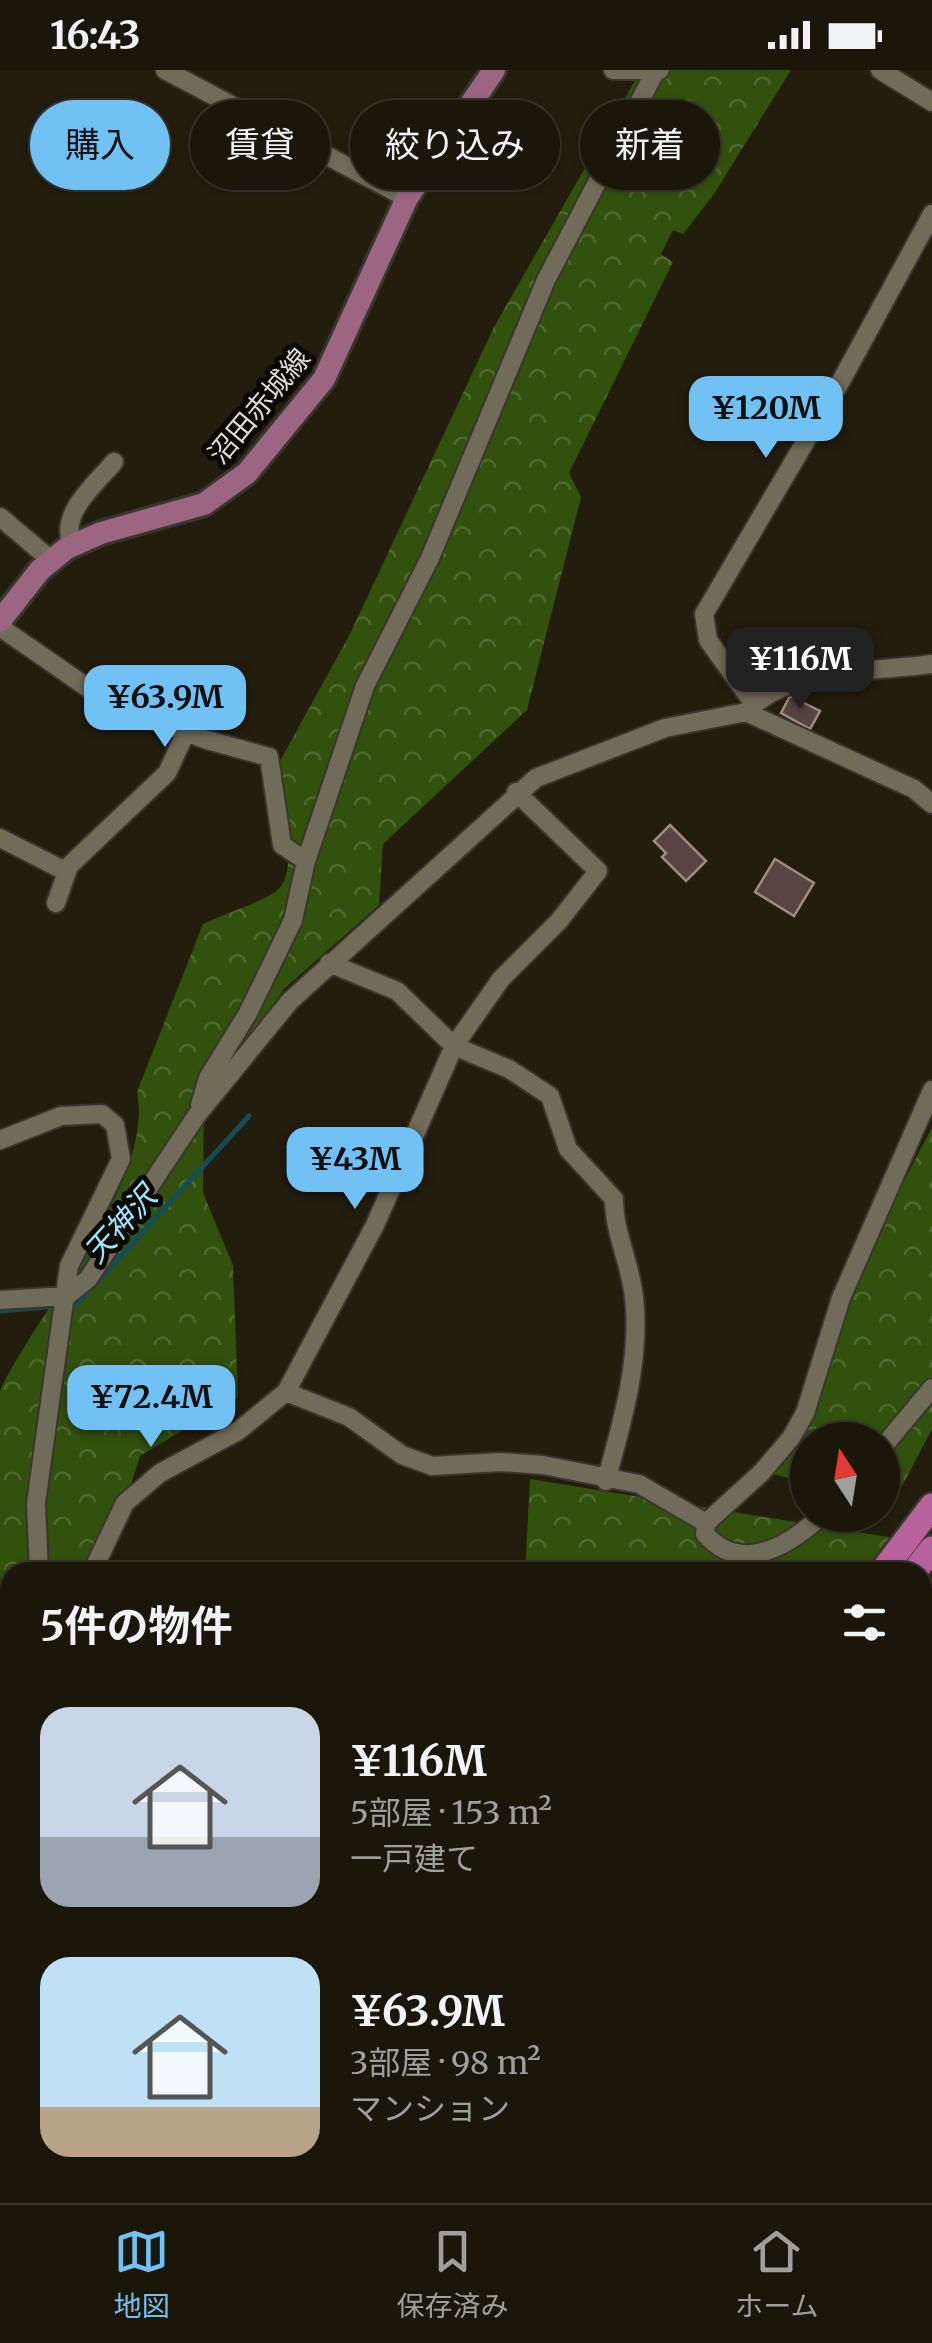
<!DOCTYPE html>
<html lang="ja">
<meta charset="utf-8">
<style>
body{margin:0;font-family:Merriweather,"Noto Sans JP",serif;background:#272318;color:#f1f3f6;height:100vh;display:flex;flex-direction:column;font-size:38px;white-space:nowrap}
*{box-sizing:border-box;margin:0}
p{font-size:32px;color:#9f9f9c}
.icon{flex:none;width:55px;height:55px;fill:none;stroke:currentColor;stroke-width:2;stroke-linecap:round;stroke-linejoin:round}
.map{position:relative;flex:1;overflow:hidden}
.side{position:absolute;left:0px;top:1492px;width:932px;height:642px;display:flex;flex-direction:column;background:#1a160a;border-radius:30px 30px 0 0;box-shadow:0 2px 8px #0004,0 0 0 2px #38352b}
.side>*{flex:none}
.hud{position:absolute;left:30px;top:30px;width:872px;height:90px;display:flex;gap:20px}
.needle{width:65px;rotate:348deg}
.buttons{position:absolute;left:790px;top:1352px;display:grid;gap:20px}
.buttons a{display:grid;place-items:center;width:110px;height:110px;border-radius:50%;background:#1a160a;box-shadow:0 2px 8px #0004,0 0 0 2px #38352b;font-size:50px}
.price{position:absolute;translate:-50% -85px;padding:0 22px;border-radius:20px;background:#71c1f4;color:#111;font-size:32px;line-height:65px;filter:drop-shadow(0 2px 5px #0008)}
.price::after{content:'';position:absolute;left:50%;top:60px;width:30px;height:22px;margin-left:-15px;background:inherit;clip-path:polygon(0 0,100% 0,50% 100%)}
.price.selected{background:#222;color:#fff}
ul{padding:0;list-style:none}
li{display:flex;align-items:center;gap:30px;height:250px;padding:0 40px}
li span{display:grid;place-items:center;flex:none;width:280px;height:200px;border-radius:30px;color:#555}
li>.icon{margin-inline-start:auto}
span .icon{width:120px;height:120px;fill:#fffc;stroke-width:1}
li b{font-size:42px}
h2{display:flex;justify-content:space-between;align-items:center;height:120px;padding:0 40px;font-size:42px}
.pill{padding:0 35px;border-radius:45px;background:#1a160a;box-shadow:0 2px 8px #0004,0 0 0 2px #38352b;font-size:35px;line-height:90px}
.pill.selected{background:#71c1f4;color:#111}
.status{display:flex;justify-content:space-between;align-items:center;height:70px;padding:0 50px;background:#1a160a;direction:ltr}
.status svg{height:28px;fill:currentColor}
.menu{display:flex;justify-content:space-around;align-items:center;height:140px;border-top:2px solid #38352b;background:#1a160a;font-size:28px;color:#9f9f9c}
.menu a{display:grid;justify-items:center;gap:5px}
.menu .selected{color:#71c1f4}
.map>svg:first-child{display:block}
.forest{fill:url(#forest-crowns)}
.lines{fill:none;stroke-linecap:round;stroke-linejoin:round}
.stream{stroke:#154c5a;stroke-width:5}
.building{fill:#584440;stroke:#a08a84;stroke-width:2.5}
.minor-casing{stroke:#39362e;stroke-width:22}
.major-casing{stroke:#39362e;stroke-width:28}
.highway-casing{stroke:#39362e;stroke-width:30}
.minor{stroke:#716b59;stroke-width:18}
.major{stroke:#9c6682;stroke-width:22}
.highway{stroke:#b9639e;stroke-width:25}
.labels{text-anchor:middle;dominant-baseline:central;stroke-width:10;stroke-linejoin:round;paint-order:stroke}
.street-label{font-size:28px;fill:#dedbd1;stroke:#090803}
.water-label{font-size:30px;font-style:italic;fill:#9de6fc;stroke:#090803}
</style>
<div class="status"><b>16:43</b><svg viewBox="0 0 49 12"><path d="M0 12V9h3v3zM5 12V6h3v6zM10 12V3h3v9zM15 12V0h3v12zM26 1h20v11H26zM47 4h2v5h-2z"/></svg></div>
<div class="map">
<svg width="932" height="2133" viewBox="0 0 932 2133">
<defs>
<pattern id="forest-crowns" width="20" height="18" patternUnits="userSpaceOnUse" patternTransform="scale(2.5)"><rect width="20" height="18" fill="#32510d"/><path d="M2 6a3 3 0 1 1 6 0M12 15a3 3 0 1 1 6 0" fill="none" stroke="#4f692f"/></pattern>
</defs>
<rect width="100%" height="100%" fill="#221d0d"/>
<path class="forest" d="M641 0H791L714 124 683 164 673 160 661 184 673 192 569 403 581 427 527 640 383 774 379 835 285 918 204 1028 203 1123 233 1195 238 1327 140 1386 103 1502H10V1797L1 1825 0 1854V1321C37 1240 155 1112 137 1022L203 854C221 845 261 832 275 822 303 802 279 736 270 709L350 564 494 257Z
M932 1057V1359L892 1435 883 1433 882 1370H808L807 1413 773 1404 844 1227Z
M530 1409 894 1468 868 1502H525Z
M932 1518V1928L923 1924 922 1531Z
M105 2125H435L430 2133H103Z
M494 2125H652L642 2133H489Z"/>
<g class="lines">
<path class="stream" d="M70 1235 77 1234 249 1046
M0 1241 59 1236"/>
</g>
<path class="building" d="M790 626 820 641 810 659 781 643Z
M670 755 706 791 686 811 662 787 666 783 654 771Z
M775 789 814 813 794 846 755 822Z"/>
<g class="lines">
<defs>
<path id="minor" d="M165 0 407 128
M613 0H660
M880 0 932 32
M0 447 51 490
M72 476C59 443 94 416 114 392
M0 557 111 634 207 670 269 687 282 775 306 791
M754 634 708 570 704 544 841 311 932 144
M747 641C793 595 873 603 932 594
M0 768 67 802
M56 833 69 796 167 703 186 662
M329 893 397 921 454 976 509 999 550 1026 568 1079 614 1129C614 1163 630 1192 634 1227 641 1289 622 1353 606 1411
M200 1035 208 1008 248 943 293 850 306 791 365 616 430 488 546 210 655 2
M0 1070 61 1046 102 1044 115 1055 121 1089 69 1196 36 1433 39 1502
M0 1230 67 1226 88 1209 197 1045 290 931 536 708 665 658 746 642 914 719 932 734
M286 1322 349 1347 402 1385 432 1396 500 1392 543 1395 639 1414 706 1453 705 1464C741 1505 789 1476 822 1445
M882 1378 932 1318
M706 1453 761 1403 791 1368 805 1343 841 1228 932 1020
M92 1502 125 1433 160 1403 238 1361 286 1322 375 1155 454 976 501 909 559 851 598 801 516 722
M922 1707 932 1697
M0 2075 10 2038
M393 2133 395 2125"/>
<path id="major" d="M0 551 40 500 67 478 101 463 204 434 247 403 324 309 407 128 494 0"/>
<path id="highway" d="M882 1502 932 1436
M914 1502 932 1479
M414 2133 419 2125
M443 2133 449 2125"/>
</defs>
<use href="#minor" class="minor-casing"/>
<use href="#major" class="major-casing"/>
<use href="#highway" class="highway-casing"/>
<use href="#minor" class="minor"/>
<use href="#major" class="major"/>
<use href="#highway" class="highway"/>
</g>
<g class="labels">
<g class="street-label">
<text transform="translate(259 336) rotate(-50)">沼田赤城線</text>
</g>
<g class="water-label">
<text transform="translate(120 1154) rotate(-48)">天神沢</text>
</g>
</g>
</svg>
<div class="buttons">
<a><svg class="needle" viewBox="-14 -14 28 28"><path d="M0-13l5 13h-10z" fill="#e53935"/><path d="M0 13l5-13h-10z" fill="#9f9f9c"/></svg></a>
</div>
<b class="price" style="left:766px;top:391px">¥120M</b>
<b class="price selected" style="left:800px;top:642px">¥116M</b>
<b class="price" style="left:165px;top:680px">¥63.9M</b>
<b class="price" style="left:355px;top:1142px">¥43M</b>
<b class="price" style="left:151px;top:1380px">¥72.4M</b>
<div class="hud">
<a class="pill selected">購入</a>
<a class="pill">賃貸</a>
<a class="pill">絞り込み</a>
<a class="pill">新着</a>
</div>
<section class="side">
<h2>5件の物件<svg class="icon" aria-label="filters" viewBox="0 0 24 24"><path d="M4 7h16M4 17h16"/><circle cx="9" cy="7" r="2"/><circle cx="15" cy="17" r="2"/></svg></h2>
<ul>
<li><span style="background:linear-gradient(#c9d6e8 65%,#9aa5b1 0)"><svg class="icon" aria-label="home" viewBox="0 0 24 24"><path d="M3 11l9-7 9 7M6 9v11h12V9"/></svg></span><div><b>¥116M</b><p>5部屋 · 153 m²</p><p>一戸建て</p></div></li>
<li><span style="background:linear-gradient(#bfe0f5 75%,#b9a48a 0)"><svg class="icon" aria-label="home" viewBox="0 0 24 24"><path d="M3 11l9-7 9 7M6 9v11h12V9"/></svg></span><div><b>¥63.9M</b><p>3部屋 · 98 m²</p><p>マンション</p></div></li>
</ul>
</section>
</div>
<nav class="menu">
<a class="selected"><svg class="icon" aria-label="map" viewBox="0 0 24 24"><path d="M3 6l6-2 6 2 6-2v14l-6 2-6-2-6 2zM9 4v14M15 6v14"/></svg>地図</a>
<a><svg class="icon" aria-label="saved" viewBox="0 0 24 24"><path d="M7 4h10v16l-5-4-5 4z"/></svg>保存済み</a>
<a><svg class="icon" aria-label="home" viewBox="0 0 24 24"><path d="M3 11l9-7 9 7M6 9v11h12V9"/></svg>ホーム</a>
</nav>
